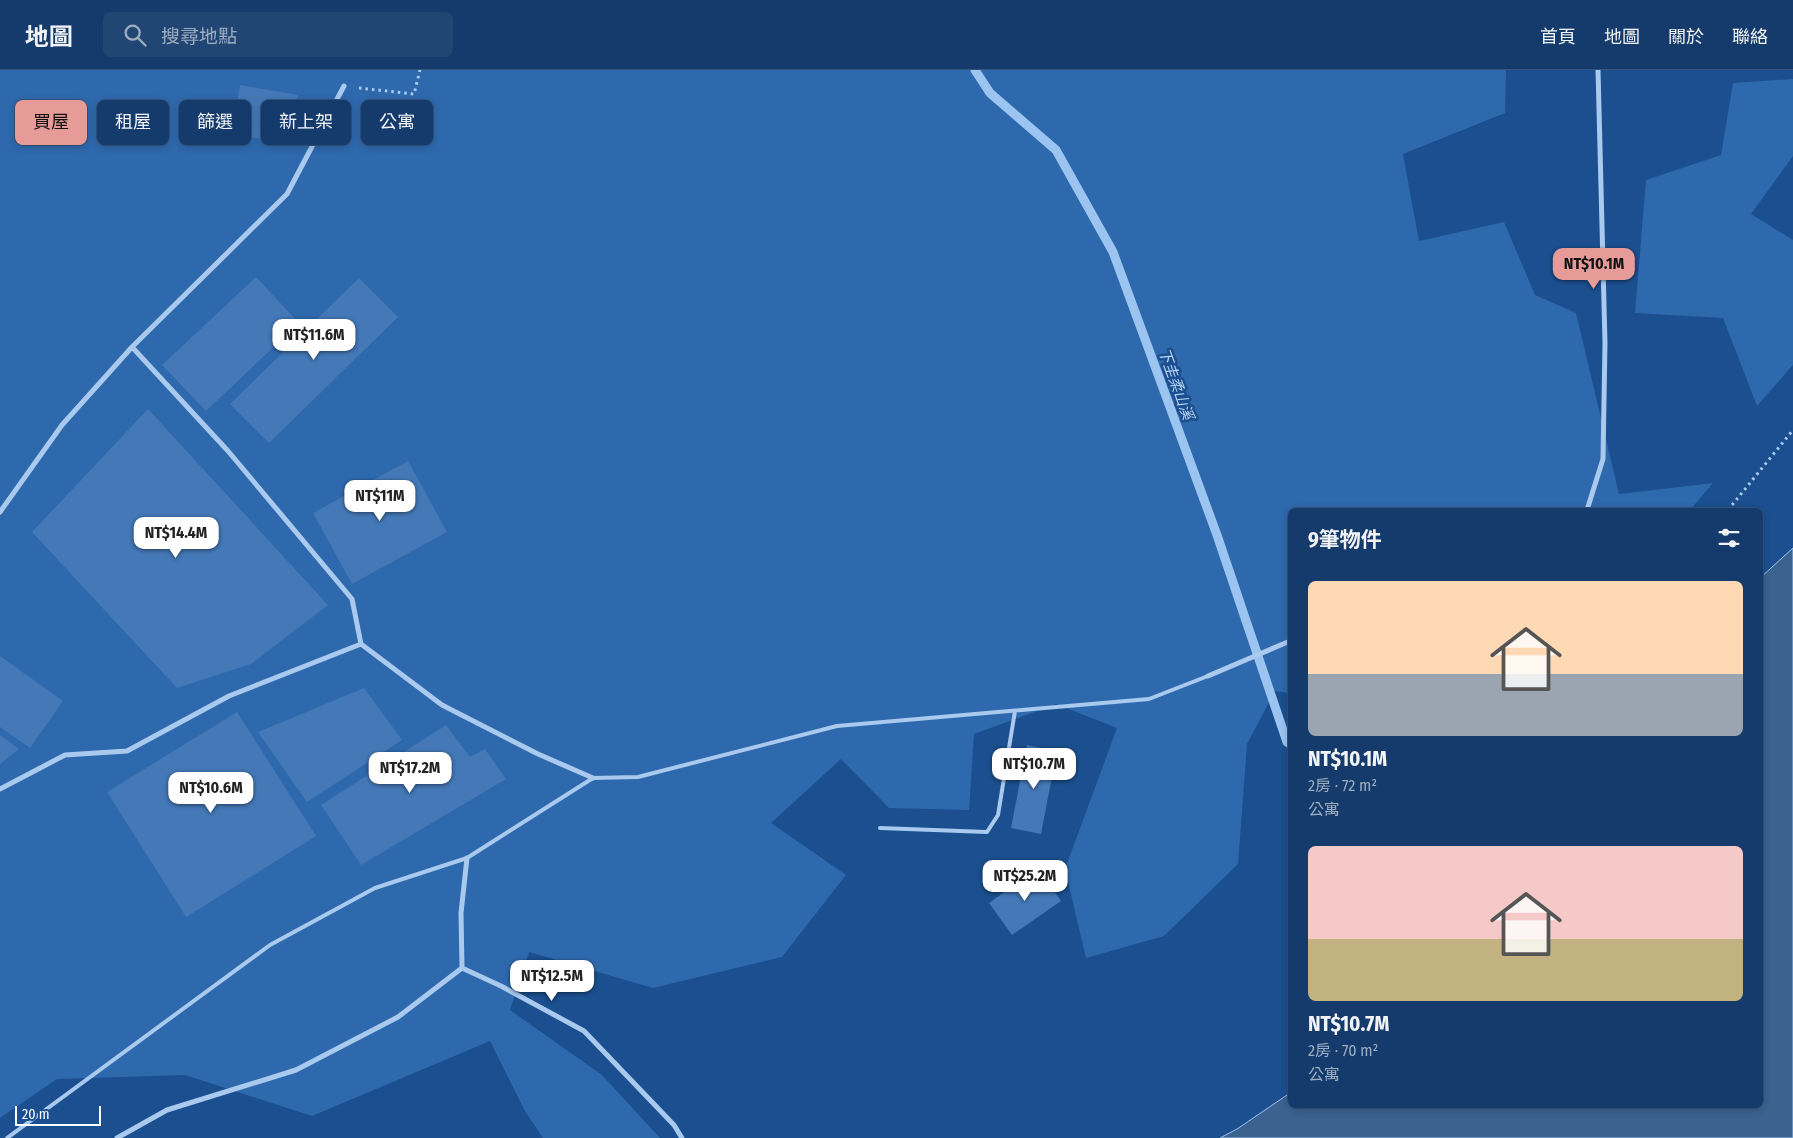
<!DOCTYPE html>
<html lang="zh-TW">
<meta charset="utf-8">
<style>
body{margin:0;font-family:"Fira Sans Condensed","Noto Sans TC",sans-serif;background:#214673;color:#f1f3f6;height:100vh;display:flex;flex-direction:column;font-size:19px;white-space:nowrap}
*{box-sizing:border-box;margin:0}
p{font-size:16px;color:#9dadc1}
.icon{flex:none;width:28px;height:28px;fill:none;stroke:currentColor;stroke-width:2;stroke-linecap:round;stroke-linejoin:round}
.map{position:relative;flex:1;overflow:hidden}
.details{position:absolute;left:1288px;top:438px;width:475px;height:600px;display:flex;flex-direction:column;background:#143b6b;border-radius:8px;box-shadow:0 2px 8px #0003,0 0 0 1px #33557e}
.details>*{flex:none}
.hud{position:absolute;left:15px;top:30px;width:475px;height:45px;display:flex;gap:10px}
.scale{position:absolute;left:15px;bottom:12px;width:86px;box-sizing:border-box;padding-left:5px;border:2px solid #fff;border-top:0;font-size:14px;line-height:18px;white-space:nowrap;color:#fff;-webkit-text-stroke:4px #1b4f8f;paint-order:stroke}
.price{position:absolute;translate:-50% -42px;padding:0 11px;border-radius:10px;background:#fff;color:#222;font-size:16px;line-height:32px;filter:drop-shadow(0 1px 2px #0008)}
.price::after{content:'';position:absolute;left:50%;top:30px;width:15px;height:11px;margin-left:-8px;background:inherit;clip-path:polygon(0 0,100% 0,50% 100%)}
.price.selected{background:#e69b98;color:#111}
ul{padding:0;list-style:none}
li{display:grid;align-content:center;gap:10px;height:265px;padding:0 20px}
li span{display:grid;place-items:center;height:155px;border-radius:8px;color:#555}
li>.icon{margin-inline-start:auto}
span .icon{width:90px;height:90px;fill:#fffc;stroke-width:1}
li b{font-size:21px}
h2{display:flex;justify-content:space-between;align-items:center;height:60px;padding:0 20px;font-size:21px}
.chip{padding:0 18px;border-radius:8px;background:#143b6b;box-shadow:0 2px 8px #0003,0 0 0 1px #33557e;font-size:18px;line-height:45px}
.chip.selected{background:#e69b98;color:#111}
header{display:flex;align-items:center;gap:30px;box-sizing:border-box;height:70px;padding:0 25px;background:#143b6b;border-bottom:1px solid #33557e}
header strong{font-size:24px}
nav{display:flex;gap:28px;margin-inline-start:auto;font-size:18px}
.search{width:350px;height:45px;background:#214673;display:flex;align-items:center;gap:12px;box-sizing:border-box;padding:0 18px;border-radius:8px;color:#9dadc1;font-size:19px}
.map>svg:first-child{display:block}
.green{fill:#2e69ad}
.water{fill:#3c6290;stroke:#9cc4f0}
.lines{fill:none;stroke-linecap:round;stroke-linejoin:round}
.stream{stroke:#9cc4f0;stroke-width:9}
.building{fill:#4478b7}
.path{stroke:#a9c9ee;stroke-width:3;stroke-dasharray:2.5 4;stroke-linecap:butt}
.lane{stroke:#a9c9ee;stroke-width:4}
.street{stroke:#a9c9ee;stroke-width:5}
.labels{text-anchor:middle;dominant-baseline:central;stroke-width:5;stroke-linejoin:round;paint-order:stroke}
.water-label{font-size:15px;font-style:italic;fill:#b5d3f5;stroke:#1b4f8f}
</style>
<header>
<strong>地圖</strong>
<div class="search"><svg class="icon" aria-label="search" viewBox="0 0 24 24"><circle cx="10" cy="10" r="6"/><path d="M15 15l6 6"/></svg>搜尋地點</div>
<nav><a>首頁</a><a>地圖</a><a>關於</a><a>聯絡</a></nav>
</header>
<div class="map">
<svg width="1793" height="1068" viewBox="0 0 1793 1068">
<rect width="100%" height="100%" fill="#1b4f8f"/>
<path class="green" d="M0 0H1506L1505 43 1403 84 1419 171 1504 152 1535 225 1576 243 1619 424 1713 413 1690 440H1290V623L1275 621 1247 674 1238 794 1164 866 1086 888 1065 799 1117 658 1056 634 974 664 969 740 889 738 841 689 771 753 846 805 782 887 653 918 529 882 510 940 602 1005 660 1068H543L525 1041 490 971 312 1046 185 1005 57 1009 0 1048Z
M1793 9V86L1751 144 1793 170V295L1757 336 1723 248 1635 243 1646 110 1721 85 1733 13Z"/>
<path class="water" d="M1793 478V1068H1220L1237 1059 1290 1023V1035H1760V508Z"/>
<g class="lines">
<path class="stream" d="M975 0 990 23 1056 80 1113 182 1217 465 1287 672 1290 674"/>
</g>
<path class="building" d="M240 15 298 25 290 74 232 64Z
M256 207 299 253 206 341 162 295Z
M359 208 398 247 269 373 230 334Z
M148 339 328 535 251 594 177 618 32 462Z
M408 391 447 462 352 514 313 443Z
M0 586 63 631 30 678 0 657Z
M364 618 402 670 307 732 258 662Z
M237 642 316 766 186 847 107 722Z
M446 655 470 687 485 679 506 709 361 795 321 735Z
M0 665 19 679 0 694Z
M1027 675 1057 681 1041 764 1011 758Z
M1038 798 1061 831 1012 865 989 833Z"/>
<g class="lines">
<path class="path" d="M359 18 414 24 420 0
M1728 440 1793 360"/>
<path class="lane" d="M880 758 987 762 998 745 1015 641
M7 1068 270 875 375 818 467 788 593 708 638 707 837 656 1149 629 1208 606"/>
<path class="street" d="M132 277 228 381 352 529 361 574 442 635 538 684 593 708
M1587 440 1603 389 1605 273 1598 0
M0 442 62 355 132 277 287 124 344 16
M1208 606 1290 571
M0 719 65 685 127 681 229 626 361 574
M467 788 461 843 462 898 501 916 584 961 674 1055 682 1068
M117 1068 167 1040 296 1000 398 947 462 898"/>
</g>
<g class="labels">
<g class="water-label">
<text transform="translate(1176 314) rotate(70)">下圭柔山溪</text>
</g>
</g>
</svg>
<div class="scale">20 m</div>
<b class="price selected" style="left:1594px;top:220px">NT$10.1M</b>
<b class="price" style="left:314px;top:291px">NT$11.6M</b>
<b class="price" style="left:380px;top:452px">NT$11M</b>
<b class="price" style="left:176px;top:489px">NT$14.4M</b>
<b class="price" style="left:1034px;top:720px">NT$10.7M</b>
<b class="price" style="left:410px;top:724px">NT$17.2M</b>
<b class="price" style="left:211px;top:744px">NT$10.6M</b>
<b class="price" style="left:1025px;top:832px">NT$25.2M</b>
<b class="price" style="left:552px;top:932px">NT$12.5M</b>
<div class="hud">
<a class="chip selected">買屋</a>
<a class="chip">租屋</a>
<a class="chip">篩選</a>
<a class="chip">新上架</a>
<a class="chip">公寓</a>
</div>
<section class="details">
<h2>9筆物件<svg class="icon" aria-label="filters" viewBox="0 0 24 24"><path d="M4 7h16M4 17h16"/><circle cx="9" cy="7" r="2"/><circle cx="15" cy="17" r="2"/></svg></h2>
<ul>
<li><span style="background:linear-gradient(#ffd9b3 60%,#9aa5b1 0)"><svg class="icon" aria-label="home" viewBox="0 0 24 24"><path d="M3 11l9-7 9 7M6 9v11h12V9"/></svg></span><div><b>NT$10.1M</b><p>2房 · 72 m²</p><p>公寓</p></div></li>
<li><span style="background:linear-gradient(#f6c9c9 60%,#c2b280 0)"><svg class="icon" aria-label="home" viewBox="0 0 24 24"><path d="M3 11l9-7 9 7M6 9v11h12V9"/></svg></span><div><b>NT$10.7M</b><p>2房 · 70 m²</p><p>公寓</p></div></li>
</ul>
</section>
</div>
